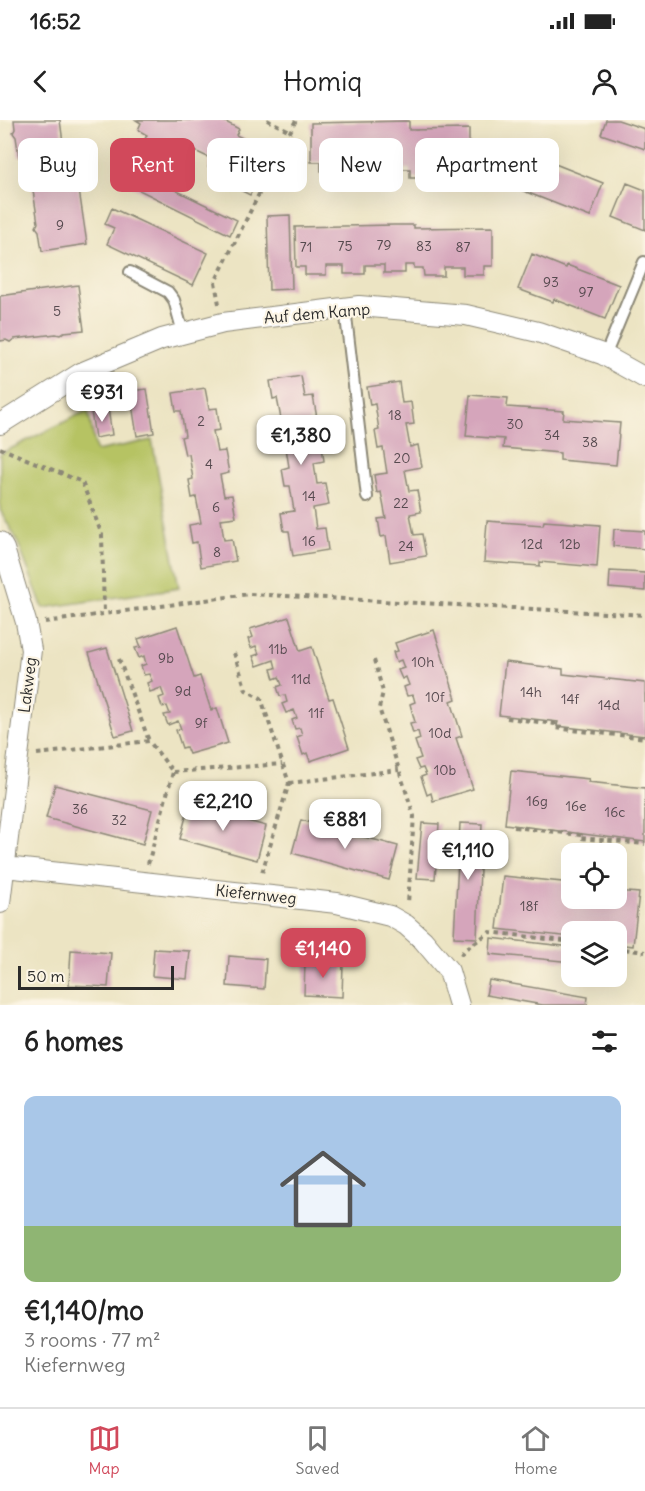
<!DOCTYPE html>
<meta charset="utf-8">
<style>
body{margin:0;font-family:Delius,sans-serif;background:#f2f2f2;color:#222;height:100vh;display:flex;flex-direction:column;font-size:22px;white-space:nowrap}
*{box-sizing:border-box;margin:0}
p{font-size:20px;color:#767676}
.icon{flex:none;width:33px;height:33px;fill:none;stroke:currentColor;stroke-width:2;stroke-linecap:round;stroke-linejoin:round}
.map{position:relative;height:885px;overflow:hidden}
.side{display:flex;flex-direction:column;background:#fff;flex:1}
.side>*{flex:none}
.top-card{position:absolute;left:18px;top:18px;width:609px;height:54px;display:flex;gap:12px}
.tools{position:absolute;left:561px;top:723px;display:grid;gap:12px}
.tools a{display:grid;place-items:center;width:66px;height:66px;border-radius:12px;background:#fff;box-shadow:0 6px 24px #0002;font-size:30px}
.scale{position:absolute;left:18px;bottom:15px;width:156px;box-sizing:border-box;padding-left:6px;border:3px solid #2b2b2b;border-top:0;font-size:16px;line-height:21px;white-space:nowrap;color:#2b2b2b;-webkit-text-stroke:4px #fcf5e5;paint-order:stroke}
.price{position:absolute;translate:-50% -51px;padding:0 14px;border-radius:12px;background:#fff;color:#222;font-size:20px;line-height:39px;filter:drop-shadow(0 2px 3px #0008)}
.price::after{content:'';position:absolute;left:50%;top:36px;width:18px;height:14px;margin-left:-9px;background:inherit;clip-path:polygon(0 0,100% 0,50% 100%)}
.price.selected{background:#d1495b;color:#fff}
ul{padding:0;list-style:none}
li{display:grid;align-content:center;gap:12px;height:318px;padding:0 24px}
li span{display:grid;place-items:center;height:186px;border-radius:12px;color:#555}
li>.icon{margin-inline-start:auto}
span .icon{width:108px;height:108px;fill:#fffc;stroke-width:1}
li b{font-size:26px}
h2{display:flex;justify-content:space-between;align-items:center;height:72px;padding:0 24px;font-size:26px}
.tag{padding:0 21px;border-radius:12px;background:#fff;box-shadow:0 6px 24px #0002;font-size:21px;line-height:54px}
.tag.selected{background:#d1495b;color:#fff}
.status{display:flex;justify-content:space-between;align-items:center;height:42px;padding:0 30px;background:#fff;direction:ltr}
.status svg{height:16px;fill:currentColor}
header{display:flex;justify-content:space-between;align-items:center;height:78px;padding:0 24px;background:#fff;font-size:27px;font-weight:600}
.dock{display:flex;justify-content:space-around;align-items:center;height:84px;border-top:2px solid #e0e0e0;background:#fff;font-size:16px;color:#767676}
.dock a{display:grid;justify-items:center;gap:3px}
.dock .selected{color:#d1495b}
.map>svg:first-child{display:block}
.green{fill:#b6c364;stroke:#707748;stroke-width:1.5}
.building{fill:#d5a5bb}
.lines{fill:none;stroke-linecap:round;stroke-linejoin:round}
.lane-casing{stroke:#8c8877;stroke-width:14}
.street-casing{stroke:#8c8877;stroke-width:22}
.path{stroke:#8c8877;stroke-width:4;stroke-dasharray:4.5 4.5;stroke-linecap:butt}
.lane{stroke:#fff;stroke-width:10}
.street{stroke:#fff;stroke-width:20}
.labels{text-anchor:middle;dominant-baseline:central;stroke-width:4.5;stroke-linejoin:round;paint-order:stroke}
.number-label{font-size:14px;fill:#564a4f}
.street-label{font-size:16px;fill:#2b2b2b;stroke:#fcf5e5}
</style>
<div class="status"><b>16:52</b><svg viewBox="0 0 49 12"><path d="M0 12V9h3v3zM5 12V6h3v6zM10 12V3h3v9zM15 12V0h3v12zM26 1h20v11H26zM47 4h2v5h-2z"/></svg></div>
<header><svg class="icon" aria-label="back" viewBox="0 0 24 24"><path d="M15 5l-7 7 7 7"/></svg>Homiq<svg class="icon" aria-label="person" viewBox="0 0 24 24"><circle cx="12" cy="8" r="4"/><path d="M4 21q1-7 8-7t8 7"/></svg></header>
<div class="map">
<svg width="645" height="885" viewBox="0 0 645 885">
<rect width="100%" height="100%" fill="#fcf5e5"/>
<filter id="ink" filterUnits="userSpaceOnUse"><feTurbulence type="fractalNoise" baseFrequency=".0167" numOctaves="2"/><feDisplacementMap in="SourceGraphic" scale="12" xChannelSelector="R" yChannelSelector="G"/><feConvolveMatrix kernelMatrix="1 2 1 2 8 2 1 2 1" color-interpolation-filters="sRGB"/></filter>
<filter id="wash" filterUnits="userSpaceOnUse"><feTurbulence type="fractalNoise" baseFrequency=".008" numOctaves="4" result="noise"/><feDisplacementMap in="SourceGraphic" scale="24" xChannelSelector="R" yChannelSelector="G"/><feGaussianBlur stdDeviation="1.35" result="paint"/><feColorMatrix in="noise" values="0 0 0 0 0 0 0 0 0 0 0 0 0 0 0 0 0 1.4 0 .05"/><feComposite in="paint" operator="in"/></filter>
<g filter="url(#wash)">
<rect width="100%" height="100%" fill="#ece4c3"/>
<path class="green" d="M88 290 96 331 152 320 179 468 43 488 16 418 0 390V334Z"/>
<g id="blocks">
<path class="building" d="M14 0H60L64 30 73 29 87 124 42 131 39 111 36 107 38 103 32 64 29 61 31 57 28 36 19 37 16 17 13 13 15 9Z
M136 0H222L239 9 236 15 271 32 250 75 240 70 244 63 227 55 223 62 214 58 218 51 208 47 212 39 195 31 191 38 182 34 179 41 169 36 173 29 156 20 152 27 143 23 147 15 138 10 141 3Z
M606 0H618L645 9V29L601 14Z
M409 1V10L469 9V48L460 49V57H439V49H420V58H410V49H399V41H381V50H360V42H341V50L321 51V42H311V3Z
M518 27 536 34 535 36 603 63 590 97 521 70 522 68 505 61Z
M130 48 237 100 230 115 123 62Z
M627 63 645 70V110L613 97Z
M112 88 208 133 193 165 107 124 114 108 105 104Z
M290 95 292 169 269 170 267 96Z
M394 105H414V108L493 107V146H484V155H463V147H444V156H424L423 148H414V145H405V153H384V145H365V154H344V146H326V155H305V147H296L295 107Z
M532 134 566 148 567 145 619 165 605 199 554 179 553 182 518 169Z
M78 165 84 210 64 212 60 215 56 214 14 219 10 222 6 220 0 221V176Z
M301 256 305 277 313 276 317 298 309 299 312 321 321 319 324 341 314 343 317 364 325 363 329 385 313 388 316 409 325 408 328 430 293 436 289 411H284L281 393 294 391 290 366H285L282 349 289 347 285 322 280 323 277 305 282 304 277 278 273 279 270 261Z
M399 262 402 283 411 282 414 304 406 305 410 327 418 325 422 347 405 350 409 371 417 370 421 392 410 394 414 415 422 414 426 436 390 442 386 416 381 417 378 399 386 398 381 372 377 373 374 355 387 353 383 328 378 329 375 311 379 310 375 284 370 285 367 267Z
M205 268 209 289 217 288 220 310 213 311 217 332 225 331 229 353 220 355 224 376 232 375 236 397 221 399 224 420 232 419 236 441 201 447 197 422 192 423 189 405 201 403 196 377 192 378 189 360 193 359 189 334 185 335 181 317 185 316 181 291H176L173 273Z
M147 269 154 313 137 316 130 271Z
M470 275 508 278 507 287 564 291 563 299 620 303 616 345 560 340V333L503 328 504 319 466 316Z
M108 288 112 315 95 318 91 291Z
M487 401 543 405 544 401 600 405 597 447 540 442V446L484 442Z
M614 409 645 411V429L613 426Z
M610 451 645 453V471L609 468Z
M289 497 300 531 312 527 329 579 333 578 349 628 310 641 307 633 303 635 297 617 302 615 300 608 295 609 292 600 297 598 294 590 286 593 282 584 287 582 285 575 280 576 277 567 282 565 279 557 274 559 271 549 276 548 274 540 257 546 253 536 259 534 256 526 251 528 248 519 253 517 250 509Z
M177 506 194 558 200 556 211 590 217 588 228 623 189 634 186 627 182 628 176 610 181 609 178 601 168 605 164 595 170 594 167 586 162 587 159 578 164 576 161 568 150 572 147 563 152 561 149 554 144 555 141 546 146 544 144 536 139 538 135 528 141 527 138 519Z
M434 510 456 579 451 581 462 616 456 618 473 669 433 681 431 673 427 675 421 657 426 655 423 648 419 649 415 640 421 638 415 621 420 619 418 611 413 613 410 603 415 602 410 584 415 582 413 575 407 576 404 567 409 565 406 557 402 559 398 550 404 548 401 540 396 542 393 532 398 531 395 523Z
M107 528 133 611 115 616 89 533Z
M505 542 563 549V554L645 563V616L557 606 558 602 499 595Z
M511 651 589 659 588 662 645 668V722L505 704Z
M55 665 152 690 143 724 46 698Z
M189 685 266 706 257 740 180 719Z
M301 700 398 726 389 760 292 733Z
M422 703 439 704 435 759 417 758Z
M460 703 482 704 477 818 454 817Z
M503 756 572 763V778H616V771L639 773 633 826 616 824V812H572V817L497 809Z
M491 818 572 827V842L490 834Z
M154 829 190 831 187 859 152 856Z
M71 830 111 833 108 867 69 865Z
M229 836 266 839 264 869 227 866Z
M305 842 343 844 342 877 304 875Z
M489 860 588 877 587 885H543L486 875Z"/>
</g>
</g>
<g filter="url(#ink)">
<use href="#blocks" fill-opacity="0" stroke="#8c8877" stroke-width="1.5"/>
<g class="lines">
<defs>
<path id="lane" d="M130 152 168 172 174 180 183 213
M345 188 367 377
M605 236 644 142"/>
<path id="street" d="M0 304 81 253 162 219 223 203 359 186 466 195 538 212 602 234 645 258
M0 422 4 429 26 502 31 530 0 783
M5 747 337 783 390 796 406 805 423 820 449 851 459 885"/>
</defs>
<use href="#lane" class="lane-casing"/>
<use href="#street" class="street-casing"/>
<path class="path" d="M267 0 290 11
M219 184 215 162 296 0
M0 328 82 362 102 415 104 494
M45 502 249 474 645 495
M234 533 246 570 261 578 289 663 261 756
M119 539 149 621
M374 540 383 572 379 588 414 696 408 783
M507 598 555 604V608L645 618
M37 634 149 621 173 652 148 744
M173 652 282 644
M289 663 399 650
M514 707 581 715 580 718 645 724
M616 828 645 832
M461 835 464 830 490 812 572 822"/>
<use href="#lane" class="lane"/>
<use href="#street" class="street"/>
</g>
</g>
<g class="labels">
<g class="number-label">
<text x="60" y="105">9</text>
<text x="384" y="125">79</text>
<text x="345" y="126">75</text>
<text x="424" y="126">83</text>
<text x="306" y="127">71</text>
<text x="463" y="127">87</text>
<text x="551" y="162">93</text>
<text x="586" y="172">97</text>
<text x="57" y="191">5</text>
<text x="395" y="295">18</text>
<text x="201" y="301">2</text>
<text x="515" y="304">30</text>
<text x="552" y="315">34</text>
<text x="590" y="322">38</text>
<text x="402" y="338">20</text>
<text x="209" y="344">4</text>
<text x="309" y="376">14</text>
<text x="401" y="383">22</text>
<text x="216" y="387">6</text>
<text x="309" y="421">16</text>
<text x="532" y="424">12d</text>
<text x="570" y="424">12b</text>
<text x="406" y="426">24</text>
<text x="217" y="432">8</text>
<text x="278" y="529">11b</text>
<text x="166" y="538">9b</text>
<text x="423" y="542">10h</text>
<text x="301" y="559">11d</text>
<text x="183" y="571">9d</text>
<text x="531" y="572">14h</text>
<text x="435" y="577">10f</text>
<text x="570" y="579">14f</text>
<text x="609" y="585">14d</text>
<text x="316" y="593">11f</text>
<text x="201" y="603">9f</text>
<text x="440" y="613">10d</text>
<text x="445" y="650">10b</text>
<text x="537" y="681">16g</text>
<text x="576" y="686">16e</text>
<text x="80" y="689">36</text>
<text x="615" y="692">16c</text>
<text x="119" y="700">32</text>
<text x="529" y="786">18f</text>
</g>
<g class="street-label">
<text transform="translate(317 193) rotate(-5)">Auf dem Kamp</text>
<text transform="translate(27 565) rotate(-83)">Lakweg</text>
<text transform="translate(256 774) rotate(6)">Kiefernweg</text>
</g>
</g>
</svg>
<div class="tools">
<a><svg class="icon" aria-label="locate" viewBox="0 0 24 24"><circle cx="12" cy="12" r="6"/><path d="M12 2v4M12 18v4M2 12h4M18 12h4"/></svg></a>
<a><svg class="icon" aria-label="layers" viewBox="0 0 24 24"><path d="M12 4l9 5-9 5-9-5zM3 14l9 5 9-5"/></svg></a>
</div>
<div class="scale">50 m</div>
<b class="price" style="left:102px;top:303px">€931</b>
<b class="price" style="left:301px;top:346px">€1,380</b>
<b class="price" style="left:223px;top:712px">€2,210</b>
<b class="price" style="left:345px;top:730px">€881</b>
<b class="price" style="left:468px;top:761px">€1,110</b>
<b class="price selected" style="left:323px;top:859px">€1,140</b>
<div class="top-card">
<a class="tag">Buy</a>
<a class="tag selected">Rent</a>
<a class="tag">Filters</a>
<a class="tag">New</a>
<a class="tag">Apartment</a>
</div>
</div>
<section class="side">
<h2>6 homes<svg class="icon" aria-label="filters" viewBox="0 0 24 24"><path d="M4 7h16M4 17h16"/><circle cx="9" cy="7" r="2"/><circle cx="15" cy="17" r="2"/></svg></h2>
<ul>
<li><span style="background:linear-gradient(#a9c7e8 70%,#8fb573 0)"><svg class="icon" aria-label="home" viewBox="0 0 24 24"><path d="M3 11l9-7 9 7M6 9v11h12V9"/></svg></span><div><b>€1,140/mo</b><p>3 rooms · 77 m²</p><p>Kiefernweg</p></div></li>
</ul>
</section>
<nav class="dock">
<a class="selected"><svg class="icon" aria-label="map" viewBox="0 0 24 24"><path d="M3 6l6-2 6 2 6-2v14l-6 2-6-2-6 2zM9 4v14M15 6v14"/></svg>Map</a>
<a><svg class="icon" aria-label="saved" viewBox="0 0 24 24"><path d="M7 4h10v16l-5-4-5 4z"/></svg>Saved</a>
<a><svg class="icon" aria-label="home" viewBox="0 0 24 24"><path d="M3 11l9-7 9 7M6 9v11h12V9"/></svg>Home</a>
</nav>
